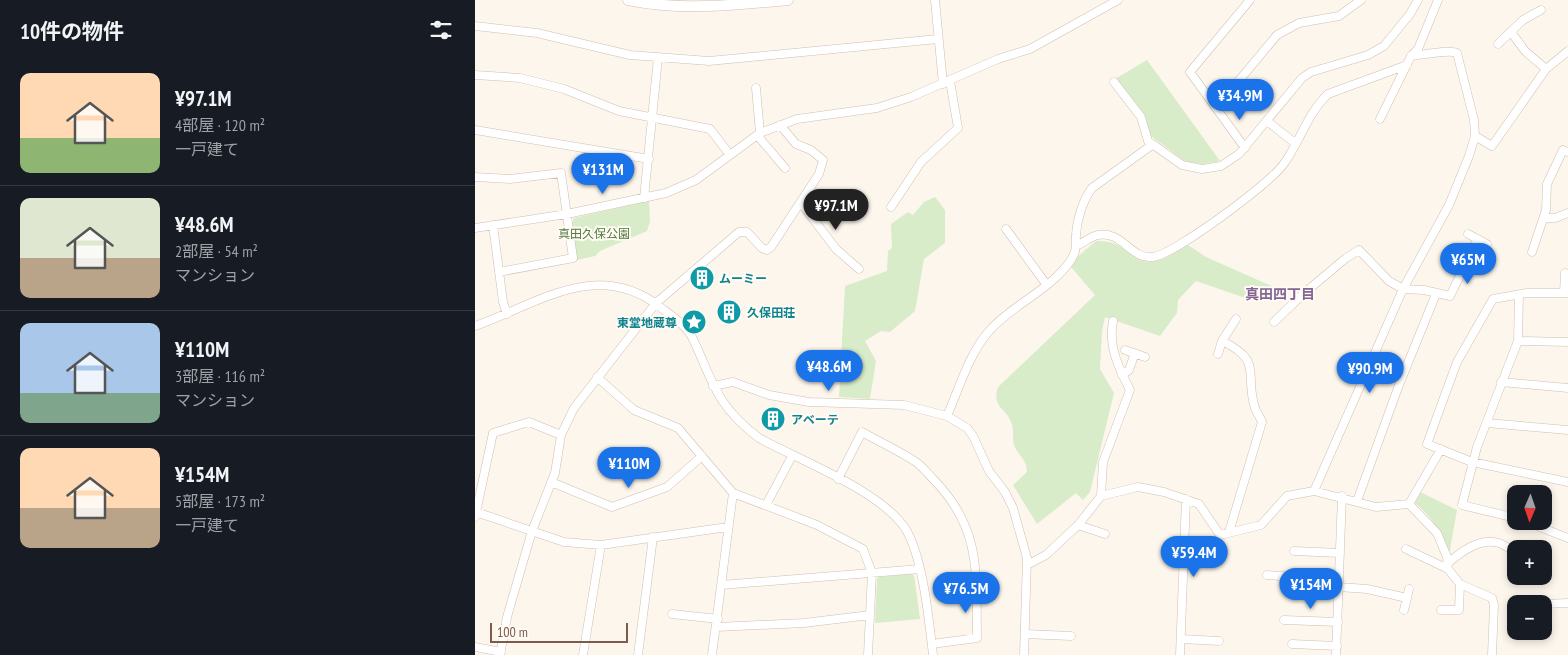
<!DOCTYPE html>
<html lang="ja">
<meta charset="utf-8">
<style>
body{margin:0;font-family:"PT Sans Narrow","Noto Sans JP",sans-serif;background:#20242c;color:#f1f3f6;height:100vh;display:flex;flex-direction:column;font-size:19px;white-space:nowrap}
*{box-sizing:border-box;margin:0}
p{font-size:16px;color:#9ea1a6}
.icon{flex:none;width:28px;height:28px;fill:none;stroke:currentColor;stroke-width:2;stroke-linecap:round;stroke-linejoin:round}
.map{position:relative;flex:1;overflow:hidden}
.drawer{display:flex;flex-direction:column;background:#171b24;width:475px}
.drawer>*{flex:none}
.needle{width:32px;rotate:182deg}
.tools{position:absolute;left:1032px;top:485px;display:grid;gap:10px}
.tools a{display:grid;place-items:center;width:45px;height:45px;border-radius:10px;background:#171b24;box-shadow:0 2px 8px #0003;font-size:25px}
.scale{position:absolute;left:15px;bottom:12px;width:138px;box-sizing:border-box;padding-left:5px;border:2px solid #7a5c4d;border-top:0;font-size:14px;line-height:18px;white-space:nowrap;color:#7a5c4d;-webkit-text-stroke:4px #fffaf3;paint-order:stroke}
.price{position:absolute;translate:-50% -42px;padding:0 11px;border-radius:18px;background:#1a73e8;color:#fff;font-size:16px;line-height:32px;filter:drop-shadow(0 1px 2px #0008)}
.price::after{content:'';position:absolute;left:50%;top:30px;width:15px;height:11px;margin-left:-8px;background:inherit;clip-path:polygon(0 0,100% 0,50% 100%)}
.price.current{background:#222;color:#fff}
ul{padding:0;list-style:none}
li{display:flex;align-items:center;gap:15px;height:125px;padding:0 20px}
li+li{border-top:1px solid #363941}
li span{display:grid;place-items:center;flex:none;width:140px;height:100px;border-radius:10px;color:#555}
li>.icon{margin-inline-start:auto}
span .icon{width:60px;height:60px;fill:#fffc;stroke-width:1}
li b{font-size:21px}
h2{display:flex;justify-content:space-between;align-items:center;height:60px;padding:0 20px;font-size:21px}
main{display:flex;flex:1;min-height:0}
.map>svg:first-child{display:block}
.green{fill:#d8ecc9}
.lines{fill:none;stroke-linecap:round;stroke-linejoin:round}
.minor-casing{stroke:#d1beb0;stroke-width:9}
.tertiary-casing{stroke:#d1beb0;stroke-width:11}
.minor{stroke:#fff;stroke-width:8}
.tertiary{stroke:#fff;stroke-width:10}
.labels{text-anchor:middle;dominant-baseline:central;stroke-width:4;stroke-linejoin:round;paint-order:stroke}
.park-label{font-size:12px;fill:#537a41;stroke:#fffaf3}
.culture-label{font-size:12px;font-weight:bold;fill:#0d838f;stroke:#fffaf3;text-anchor:start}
.neighbourhood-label{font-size:14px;font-weight:bold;fill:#846695;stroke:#fffaf3}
</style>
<main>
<section class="drawer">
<h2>10件の物件<svg class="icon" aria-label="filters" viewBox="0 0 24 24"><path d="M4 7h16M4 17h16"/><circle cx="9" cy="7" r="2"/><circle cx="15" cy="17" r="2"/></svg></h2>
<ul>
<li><span style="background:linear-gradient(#ffd9b3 65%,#8fb573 0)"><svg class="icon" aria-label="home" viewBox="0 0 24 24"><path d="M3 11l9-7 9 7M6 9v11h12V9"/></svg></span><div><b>¥97.1M</b><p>4部屋 · 120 m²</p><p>一戸建て</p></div></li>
<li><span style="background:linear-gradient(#dfe7d0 60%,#b9a48a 0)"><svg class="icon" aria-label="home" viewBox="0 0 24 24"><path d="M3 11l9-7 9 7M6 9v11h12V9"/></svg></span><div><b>¥48.6M</b><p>2部屋 · 54 m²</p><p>マンション</p></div></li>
<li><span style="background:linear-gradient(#a9c7e8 70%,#7fa58c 0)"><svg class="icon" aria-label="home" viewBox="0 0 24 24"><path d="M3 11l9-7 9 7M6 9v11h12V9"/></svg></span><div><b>¥110M</b><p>3部屋 · 116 m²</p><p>マンション</p></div></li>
<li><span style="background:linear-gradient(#ffd9b3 60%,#b9a48a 0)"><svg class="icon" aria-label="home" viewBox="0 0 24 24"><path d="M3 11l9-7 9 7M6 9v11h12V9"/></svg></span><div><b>¥154M</b><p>5部屋 · 173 m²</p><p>一戸建て</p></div></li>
</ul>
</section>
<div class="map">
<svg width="1093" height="655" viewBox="0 0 1093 655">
<rect width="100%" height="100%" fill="#fdf6ec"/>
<path class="green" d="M672 60 745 161 728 164 711 162 676 136 668 112 640 79Z
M460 197 470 210V243L449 259 440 311 415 332 406 331 390 341 401 361 395 399 364 397 370 286 412 271 413 251 417 248 416 224 433 212 438 215 449 202Z
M174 201 175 221 172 231 125 251 120 256 102 260 97 224 99 218Z
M621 241C667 240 652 286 713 245L731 257 801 288 792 300 782 302 721 281 703 300 702 313 685 336 630 317 627 331 625 369 639 393 615 492 608 500 601 493 562 524 538 485 552 472C552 459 543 456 539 445 537 439 539 431 537 425 533 408 516 409 523 387L620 295 596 267 600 259Z
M945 492 982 510 974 555C966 534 958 517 940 503Z
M435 574 439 575 445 619 400 623 402 579 404 577Z"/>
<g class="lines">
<defs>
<path id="minor" d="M460 0 468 84
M0 26 62 33 155 55 234 61 463 39
M1036 32 1050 51 1071 69
M1023 44 1048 20 1066 10
M0 75 45 78 89 89 144 111 235 129 255 155
M639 82 666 117 673 141 707 165 727 169 746 166 764 154 827 78 836 72 893 55 909 46 935 14 943 0
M281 88 285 133
M741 108 802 35 824 23 864 16 886 0
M905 119 936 56 943 49 963 0
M792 121 820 143
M0 130 174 159
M282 135 310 168
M1000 136 1017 146 1071 69 1093 51
M770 148 715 72 775 0
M0 177 35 179 86 173 98 258 24 272
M169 198 183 58
M326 203 361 249 384 269
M416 207 446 162 483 128 475 81
M1069 218H1080L1093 213
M18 225 28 302 32 314
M0 228 92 214 191 193 221 180 285 133 322 119 402 108 436 97 523 59 555 49 643 0
M531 229 571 284
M993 234 1012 244
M603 245C610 242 616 236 623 235 647 230 656 260 678 257 700 254 794 184 808 165 825 142 832 114 853 94L932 65
M1057 252 1071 210 1072 184 1088 150 1093 152
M1089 293 1090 273
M1093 293H1052L1018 299 982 362 952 444 997 462 1093 482
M799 322 827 295 871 258 884 250 914 281 928 289 949 290 975 296 1003 239
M0 326C62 304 123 258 185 307 197 316 211 325 218 339 239 384 241 405 284 438 326 461 404 490 430 528 448 556 454 621 458 655
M747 341C789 361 769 374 780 408 782 413 785 417 787 422L754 532
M1043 341 1093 342
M650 350 670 357
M743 354 747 341 761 319
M647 375 654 370 660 353
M122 377 159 410 203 428 258 493 342 525 388 549 397 573 393 655
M1026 382 1093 388
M238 386 258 382 294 395 334 402 429 405 472 416 492 428 498 436 514 471 530 492 538 508 552 558 549 655
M472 416C484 389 494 353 515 330 538 304 576 290 596 260 603 248 600 246 601 235 602 219 608 200 617 188L677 145
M1012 423 1093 430
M363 479 387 432C405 442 424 451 441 462 448 467 454 475 460 481 507 530 501 575 502 638L457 644
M76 482 137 507 192 487 227 456
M839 491 928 289 974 205 994 156 1000 136 999 120 982 53C975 49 946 55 936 56
M626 496 628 462 655 390C644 369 633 346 638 321
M882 501 924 385 961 294
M934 504 966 449
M291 505 317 456
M1 512 89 542 126 545 253 527
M0 517 18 433 54 422 86 435
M1041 518 987 505 1002 447 1043 341 1044 295
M1049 521 1093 538
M603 525 630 534
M931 549 973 569
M819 551 865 553
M973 563C986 552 1005 537 1024 543 1030 545 1036 550 1041 553
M552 565 571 555 603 525 626 496 663 487 689 492 724 504 745 535 786 525 812 496 839 491 901 507 934 504 962 533 972 557 973 569 985 584 1017 598 1019 605 1017 655
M792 575 864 580
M246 585 445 569
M864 587 892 589 932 598
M1069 604 1093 603
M929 610 934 589
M966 610H984L985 584
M197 614 243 619
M809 620 863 622
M242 627 329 623 395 615
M550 634 596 636
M706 639 744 641
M817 644 862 646
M0 647 26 652
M25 655 32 617 57 531 80 473 86 435 99 408 181 303 264 232H272L287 248 292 250 296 247 344 174 348 160 336 150 321 144 305 125
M108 655 126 545
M163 655 178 537
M237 655 258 493
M705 655 711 499
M861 655 867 496"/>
<path id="tertiary" d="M153 0C206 11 259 5 313 0"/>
</defs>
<use href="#minor" class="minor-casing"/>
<use href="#tertiary" class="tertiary-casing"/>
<use href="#minor" class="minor"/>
<use href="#tertiary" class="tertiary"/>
</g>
<defs>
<symbol id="building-disc" viewBox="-11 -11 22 22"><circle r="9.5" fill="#0f9aa8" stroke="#fffaf3"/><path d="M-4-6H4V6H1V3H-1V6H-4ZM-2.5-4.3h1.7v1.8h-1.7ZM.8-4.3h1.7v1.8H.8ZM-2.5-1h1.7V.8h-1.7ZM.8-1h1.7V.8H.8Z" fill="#fff"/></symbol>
<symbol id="sight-disc" viewBox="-11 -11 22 22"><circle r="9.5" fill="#0f9aa8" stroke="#fffaf3"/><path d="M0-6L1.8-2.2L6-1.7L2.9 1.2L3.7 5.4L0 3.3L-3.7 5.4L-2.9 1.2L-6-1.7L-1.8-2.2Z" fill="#fff"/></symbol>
</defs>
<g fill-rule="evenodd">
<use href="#building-disc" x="213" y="264" width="28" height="28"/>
<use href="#building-disc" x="240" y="298" width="28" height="28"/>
<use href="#sight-disc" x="205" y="308" width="28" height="28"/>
<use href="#building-disc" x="284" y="405" width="28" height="28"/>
</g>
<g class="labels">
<g class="park-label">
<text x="119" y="233">真田久保公園</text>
</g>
<g class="culture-label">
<text x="244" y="278">ムーミー</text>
<text x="272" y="312">久保田荘</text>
<text x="202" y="322" text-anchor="end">東堂地蔵尊</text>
<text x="316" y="419">アベーテ</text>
</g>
<g class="neighbourhood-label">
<text x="805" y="294">真田四丁目</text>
</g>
</g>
</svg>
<div class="tools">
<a><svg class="needle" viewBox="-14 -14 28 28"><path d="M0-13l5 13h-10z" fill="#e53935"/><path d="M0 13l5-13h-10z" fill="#9ea1a6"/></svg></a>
<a>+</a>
<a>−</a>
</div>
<div class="scale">100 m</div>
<b class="price" style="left:765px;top:121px">¥34.9M</b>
<b class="price" style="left:128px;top:195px">¥131M</b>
<b class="price current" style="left:361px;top:231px">¥97.1M</b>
<b class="price" style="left:993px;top:285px">¥65M</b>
<b class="price" style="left:354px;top:392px">¥48.6M</b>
<b class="price" style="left:895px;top:394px">¥90.9M</b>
<b class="price" style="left:154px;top:489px">¥110M</b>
<b class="price" style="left:719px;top:578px">¥59.4M</b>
<b class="price" style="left:836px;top:610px">¥154M</b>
<b class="price" style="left:491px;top:614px">¥76.5M</b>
</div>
</main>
